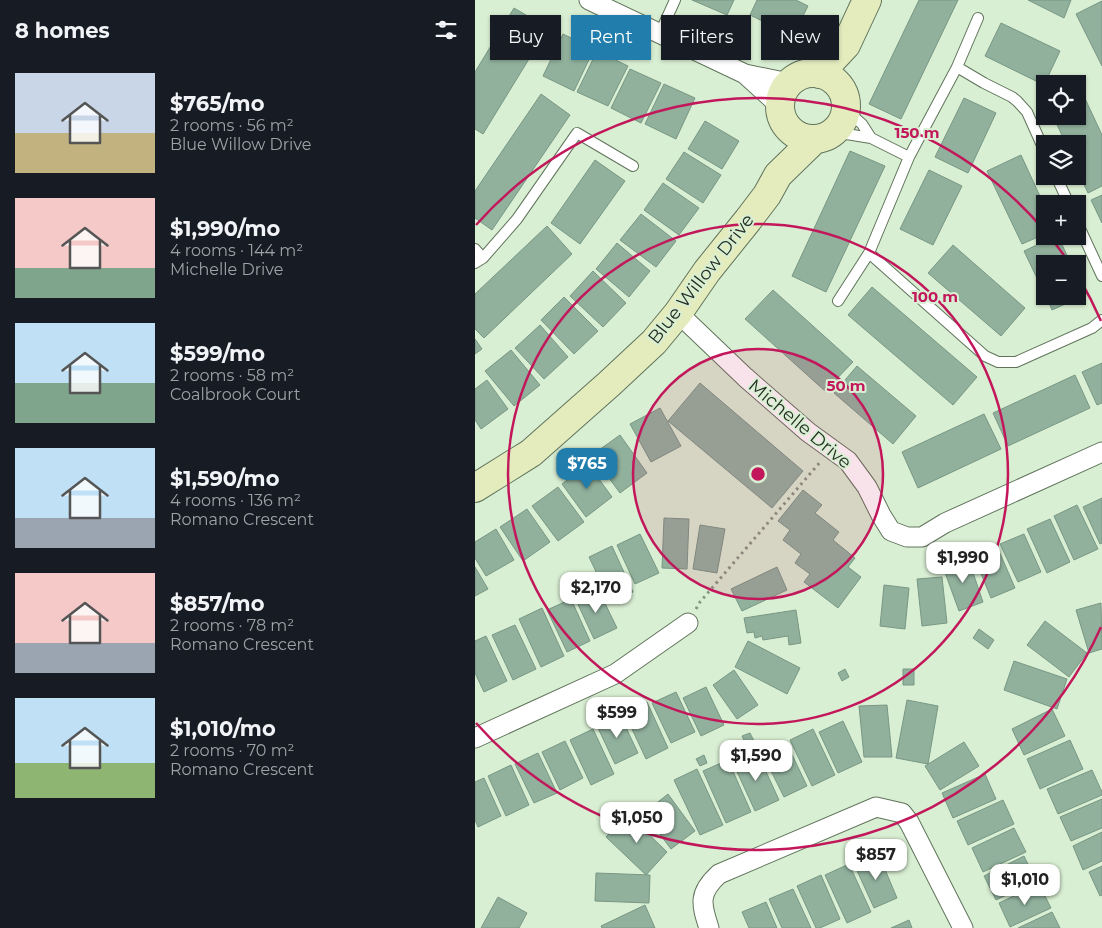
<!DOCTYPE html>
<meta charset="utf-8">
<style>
body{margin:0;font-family:Montserrat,sans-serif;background:#20242c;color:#f1f3f6;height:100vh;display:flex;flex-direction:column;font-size:19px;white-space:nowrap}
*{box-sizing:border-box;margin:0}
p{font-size:16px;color:#9ea1a6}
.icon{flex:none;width:28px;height:28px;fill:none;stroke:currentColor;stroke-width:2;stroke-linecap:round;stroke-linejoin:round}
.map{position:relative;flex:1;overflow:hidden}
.side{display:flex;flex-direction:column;background:#171b24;width:475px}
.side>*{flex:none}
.top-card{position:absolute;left:15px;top:15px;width:475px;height:45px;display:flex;gap:10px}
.controls{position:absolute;left:561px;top:75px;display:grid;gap:10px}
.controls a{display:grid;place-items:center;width:50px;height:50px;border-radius:0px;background:#171b24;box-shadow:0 1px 4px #0004;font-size:25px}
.price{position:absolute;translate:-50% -42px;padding:0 11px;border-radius:10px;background:#fff;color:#222;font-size:16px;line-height:32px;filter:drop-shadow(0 1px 2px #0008)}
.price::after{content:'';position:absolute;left:50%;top:30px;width:15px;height:11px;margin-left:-8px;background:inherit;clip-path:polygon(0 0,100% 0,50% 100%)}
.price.current{background:#217dab;color:#fff}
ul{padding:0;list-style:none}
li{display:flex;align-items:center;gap:15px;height:125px;padding:0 15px}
li span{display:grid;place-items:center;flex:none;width:140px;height:100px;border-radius:0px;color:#555}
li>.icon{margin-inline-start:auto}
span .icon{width:60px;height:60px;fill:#fffc;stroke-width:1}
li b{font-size:21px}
h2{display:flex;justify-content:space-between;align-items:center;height:60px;padding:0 15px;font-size:21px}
.pill{padding:0 18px;border-radius:0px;background:#171b24;box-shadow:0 1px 4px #0004;font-size:18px;line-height:45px}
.pill.current{background:#217dab;color:#fff}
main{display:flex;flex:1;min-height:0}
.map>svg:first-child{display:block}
.building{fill:#91b19d;stroke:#789784}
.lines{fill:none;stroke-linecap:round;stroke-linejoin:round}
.lane-casing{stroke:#60745b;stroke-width:12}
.street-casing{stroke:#60745b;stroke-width:21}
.secondary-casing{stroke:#60745b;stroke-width:30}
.path{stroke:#869682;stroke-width:3;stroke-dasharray:2.5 4;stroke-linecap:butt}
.lane{stroke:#fff;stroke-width:10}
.street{stroke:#fff;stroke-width:19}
.secondary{stroke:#e4ecbe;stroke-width:28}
.ring{fill:none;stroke:#c2185b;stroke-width:2.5}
.labels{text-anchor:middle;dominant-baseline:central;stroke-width:4;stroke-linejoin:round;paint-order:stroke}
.street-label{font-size:18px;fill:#242c22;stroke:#d9efd3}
.centre{fill:#c2185b;stroke:#d9efd3;stroke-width:2.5}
.ring-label{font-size:15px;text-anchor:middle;font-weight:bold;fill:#c2185b;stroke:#d9efd3;stroke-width:4;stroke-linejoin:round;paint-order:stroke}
</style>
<main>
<section class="side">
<h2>8 homes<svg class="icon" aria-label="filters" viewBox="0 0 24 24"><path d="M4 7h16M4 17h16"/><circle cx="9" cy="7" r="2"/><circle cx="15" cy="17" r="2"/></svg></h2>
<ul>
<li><span style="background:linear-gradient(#c9d6e8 60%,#c2b280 0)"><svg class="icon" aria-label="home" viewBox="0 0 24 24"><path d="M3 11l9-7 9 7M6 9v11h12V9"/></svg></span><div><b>$765/mo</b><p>2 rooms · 56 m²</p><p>Blue Willow Drive</p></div></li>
<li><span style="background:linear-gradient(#f6c9c9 70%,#7fa58c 0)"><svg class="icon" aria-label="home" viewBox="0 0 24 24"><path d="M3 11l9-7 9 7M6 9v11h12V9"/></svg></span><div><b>$1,990/mo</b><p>4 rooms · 144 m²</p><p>Michelle Drive</p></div></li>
<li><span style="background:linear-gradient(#bfe0f5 60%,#7fa58c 0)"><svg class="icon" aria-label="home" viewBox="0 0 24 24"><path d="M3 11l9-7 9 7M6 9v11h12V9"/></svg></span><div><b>$599/mo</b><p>2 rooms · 58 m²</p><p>Coalbrook Court</p></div></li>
<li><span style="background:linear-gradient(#bfe0f5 70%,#9aa5b1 0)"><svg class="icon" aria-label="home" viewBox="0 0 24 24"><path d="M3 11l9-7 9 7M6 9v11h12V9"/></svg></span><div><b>$1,590/mo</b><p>4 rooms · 136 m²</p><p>Romano Crescent</p></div></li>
<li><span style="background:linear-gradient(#f6c9c9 70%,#9aa5b1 0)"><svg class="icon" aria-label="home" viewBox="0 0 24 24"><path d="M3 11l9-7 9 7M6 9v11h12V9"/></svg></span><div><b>$857/mo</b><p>2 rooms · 78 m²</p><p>Romano Crescent</p></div></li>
<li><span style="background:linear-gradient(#bfe0f5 65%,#8fb573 0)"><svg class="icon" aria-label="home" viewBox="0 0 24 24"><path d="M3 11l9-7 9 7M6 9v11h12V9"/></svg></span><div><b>$1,010/mo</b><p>2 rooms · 70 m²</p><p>Romano Crescent</p></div></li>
</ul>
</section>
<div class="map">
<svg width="627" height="928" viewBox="0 0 627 928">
<rect width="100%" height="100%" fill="#d9efd3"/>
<path class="building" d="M217 0H259L252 15Z
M282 0H321L333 6 318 36 275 15Z
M444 0H483L426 119 394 104Z
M553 0H596L589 18Z
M627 1V66L601 14Z
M39 8 73 28 8 134 0 129V72Z
M526 23 585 51 569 85 510 56Z
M88 34 119 49 99 91 68 76Z
M122 51 153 66 133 106 102 92Z
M155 69 186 83 166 123 136 108Z
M600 77 627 135V186L613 193 602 170V144H591L578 116H602V84H586Z
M189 84 220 98 201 139 170 124Z
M66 94 95 115 17 230 0 218V191Z
M489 98 521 113 493 173 460 157Z
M230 121 264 141 247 169 213 149Z
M375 151 410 166 351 292 317 276Z
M209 152 246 175 228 203 191 179Z
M546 155 570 207V234L547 244 512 171Z
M120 160 150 181 105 244 76 223Z
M454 170 487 186 458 245 425 229Z
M188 183 224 208 204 235 169 210Z
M627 195V223L616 200Z
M166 214 201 241 181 267 145 240Z
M72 226 97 254 9 338 0 329V294Z
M581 236H583L596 264H570V295L549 251Z
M142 243 175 271 154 297 121 269Z
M478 245 550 308 526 336 453 273Z
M118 271 151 303 128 327 95 296Z
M602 278 610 295 577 310 571 296H602Z
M397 287 502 377 478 405 373 315Z
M298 290 378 362 350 391 270 319Z
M89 297 123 331 99 354 66 320Z
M65 325 93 357 69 379 40 348Z
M0 339 7 349 0 354Z
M36 350 65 385 39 406 10 371Z
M627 363V403L622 405 607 372Z
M382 366 441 416 418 444 359 393Z
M600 375 615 408 533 446 518 413Z
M12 380 33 409 6 429 0 420V389Z
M225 383 328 471 297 508 193 421Z
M185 408 206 446 176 462 155 424Z
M509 414 526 449 443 488 427 452Z
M145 435 172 473 145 493 117 455Z
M113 464 137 497 111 517 87 484Z
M83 487 109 522 83 541 57 506Z
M328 490 347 505 340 513 364 532 358 540 380 558 373 567 386 577 363 608 329 582 335 574 320 563 326 554 308 540 315 530 303 521Z
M627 498V543L625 544 608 507Z
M602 505 623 549 599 560 579 516Z
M52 509 75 542 48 561 25 527Z
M189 518 214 519 212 569 187 568Z
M575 519 595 562 572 573 552 529Z
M225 525 250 529 242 573 218 569Z
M21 529 39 560 11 576 0 558V542Z
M165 534 184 573 160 584 142 545Z
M549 534 566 572 543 582 525 544Z
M521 544 540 588 516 598 498 554Z
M137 546 158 592 136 603 114 557Z
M493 558 508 602 484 611 468 567Z
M0 567 13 589 0 596Z
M302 567 312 590 267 611 256 589Z
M467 577 472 623 447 626 442 579Z
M409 585 434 588 430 629 405 626Z
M123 589 142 628 119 639 101 600Z
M96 599 115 641 92 652 72 610Z
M626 603 627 649 614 653 601 610Z
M67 608 89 656 66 667 44 619Z
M321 610 326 643 314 645 313 636 288 640 287 636 280 638 279 632 272 633 269 618Z
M570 621 612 653 594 677 552 645Z
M40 625 61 669 38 680 17 635Z
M504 629 519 640 513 649 498 638Z
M11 636 32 681 9 692 0 673V641Z
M273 641 325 668 312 694 260 667Z
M539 661 592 679 582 709 529 690Z
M370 669 374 677 367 681 363 673Z
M428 669H439V685H428Z
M259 670 283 705 262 719 238 685Z
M231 687 249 725 226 736 208 698Z
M201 692 220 732 196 743 177 703Z
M432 700 463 706 453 764 421 758Z
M172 702 193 748 171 759 149 712Z
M412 705 417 757H389L384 706Z
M577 709 590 736 549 755 537 729Z
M145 715 163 753 140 764 122 726Z
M368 721 387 762 363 773 344 732Z
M118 729 139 774 116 785 95 740Z
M338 729 360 775 337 786 315 740Z
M275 733 280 743 272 746 267 736Z
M595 740 608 769 565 789 552 759Z
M90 741 108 778 85 790 67 752Z
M311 742 332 786 309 797 287 753Z
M489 742 504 766 465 790 450 766Z
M282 752 304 800 280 811 258 763Z
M63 753 82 793 59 803 40 764Z
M229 755 232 763 225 766 221 759Z
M253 760 276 812 251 823 228 771Z
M36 765 54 805 31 816 13 776Z
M222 769 248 825 225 835 199 780Z
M617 770 627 792V795L583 814 572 789Z
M510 774 521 799 478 818 467 793Z
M9 778 26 816 3 827 0 820V782Z
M193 794 220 831 196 849 169 813Z
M627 799V828L596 841 585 817Z
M528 800 539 824 493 845 482 821Z
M153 814 192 852 171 875 131 837Z
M539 828 551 852 508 872 497 848Z
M627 832V861L608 870 598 846Z
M403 853 422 898 399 908 379 864Z
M549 856 561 881 521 900 509 876Z
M374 864 396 912 372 923 350 875Z
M627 866V895L625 896 614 872Z
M121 873 175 875 174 903 120 901Z
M346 875 365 919 345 928H341L322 886Z
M564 884 576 908 535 927 524 903Z
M318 889 336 928H307L294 899Z
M23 897 52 913 44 928H6Z
M291 902 302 928H274L267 912Z
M170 905 180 928H127L126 926Z
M577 912 585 928H543Z
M434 920 437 928H416Z"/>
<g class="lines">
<defs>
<path id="lane" d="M185 33 200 0
M482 67 509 83 537 97 542 101 552 112 570 152
M371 110 387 124 396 138
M359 132 396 138 434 157
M581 176 594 204
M602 222 627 276
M0 249 8 258
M394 253 510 356 523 362H541L617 328 627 320
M0 263 8 258 42 219 102 133 158 166
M363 301 394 253 434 157 482 67 503 18"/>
<path id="street" d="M114 0 270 74 314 83
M271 75 305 106
M203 313 270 377 333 432 373 461 392 487 406 515 416 531 432 537H447L470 523 627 452
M0 738 140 674 213 623
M234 928C226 904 223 893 244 874L401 807 427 813 434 822 488 928"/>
<path id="secondary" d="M305 106a33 33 0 1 1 66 0a33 33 0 1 1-66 0Z
M344 74 371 45 392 0
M0 488 56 453 134 384 179 342 203 313 232 271 273 220 292 195 303 175 340 139"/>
</defs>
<use href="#lane" class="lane-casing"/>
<use href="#street" class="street-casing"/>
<use href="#secondary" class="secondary-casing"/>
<path class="path" d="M221 609 225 602 346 461"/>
<use href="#lane" class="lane"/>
<use href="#street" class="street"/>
<use href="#secondary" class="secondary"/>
</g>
<circle cx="283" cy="474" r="125" fill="#c2185b" fill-opacity=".12"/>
<g class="ring">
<circle cx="283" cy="474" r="125"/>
<circle cx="283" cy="474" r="250"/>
<path d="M626 627A376 376 0 0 1 1 723M1 225A376 376 0 0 1 569 230M575 237A376 376 0 0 1 595 264M604 278A376 376 0 0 1 626 321"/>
</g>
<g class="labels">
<g class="street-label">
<text transform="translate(226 279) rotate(-52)">Blue Willow Drive</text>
<text transform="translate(325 424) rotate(40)">Michelle Drive</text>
</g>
</g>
<circle cx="283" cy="474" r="8" class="centre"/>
<g class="ring-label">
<text x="442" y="138">150 m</text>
<text x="460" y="302">100 m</text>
<text x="371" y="391">50 m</text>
</g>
</svg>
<div class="controls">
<a><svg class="icon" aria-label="locate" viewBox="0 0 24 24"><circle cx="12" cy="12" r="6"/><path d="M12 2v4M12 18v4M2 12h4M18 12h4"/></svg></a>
<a><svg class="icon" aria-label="layers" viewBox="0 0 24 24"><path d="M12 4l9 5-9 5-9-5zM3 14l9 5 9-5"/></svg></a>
<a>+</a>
<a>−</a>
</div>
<b class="price current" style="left:112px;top:490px">$765</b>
<b class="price" style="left:488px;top:584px">$1,990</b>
<b class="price" style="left:121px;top:614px">$2,170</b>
<b class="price" style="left:142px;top:739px">$599</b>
<b class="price" style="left:281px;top:782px">$1,590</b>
<b class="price" style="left:162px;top:844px">$1,050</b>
<b class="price" style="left:401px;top:881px">$857</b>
<b class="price" style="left:550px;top:906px">$1,010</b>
<div class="top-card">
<a class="pill">Buy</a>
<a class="pill current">Rent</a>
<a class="pill">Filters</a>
<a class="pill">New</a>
</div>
</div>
</main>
